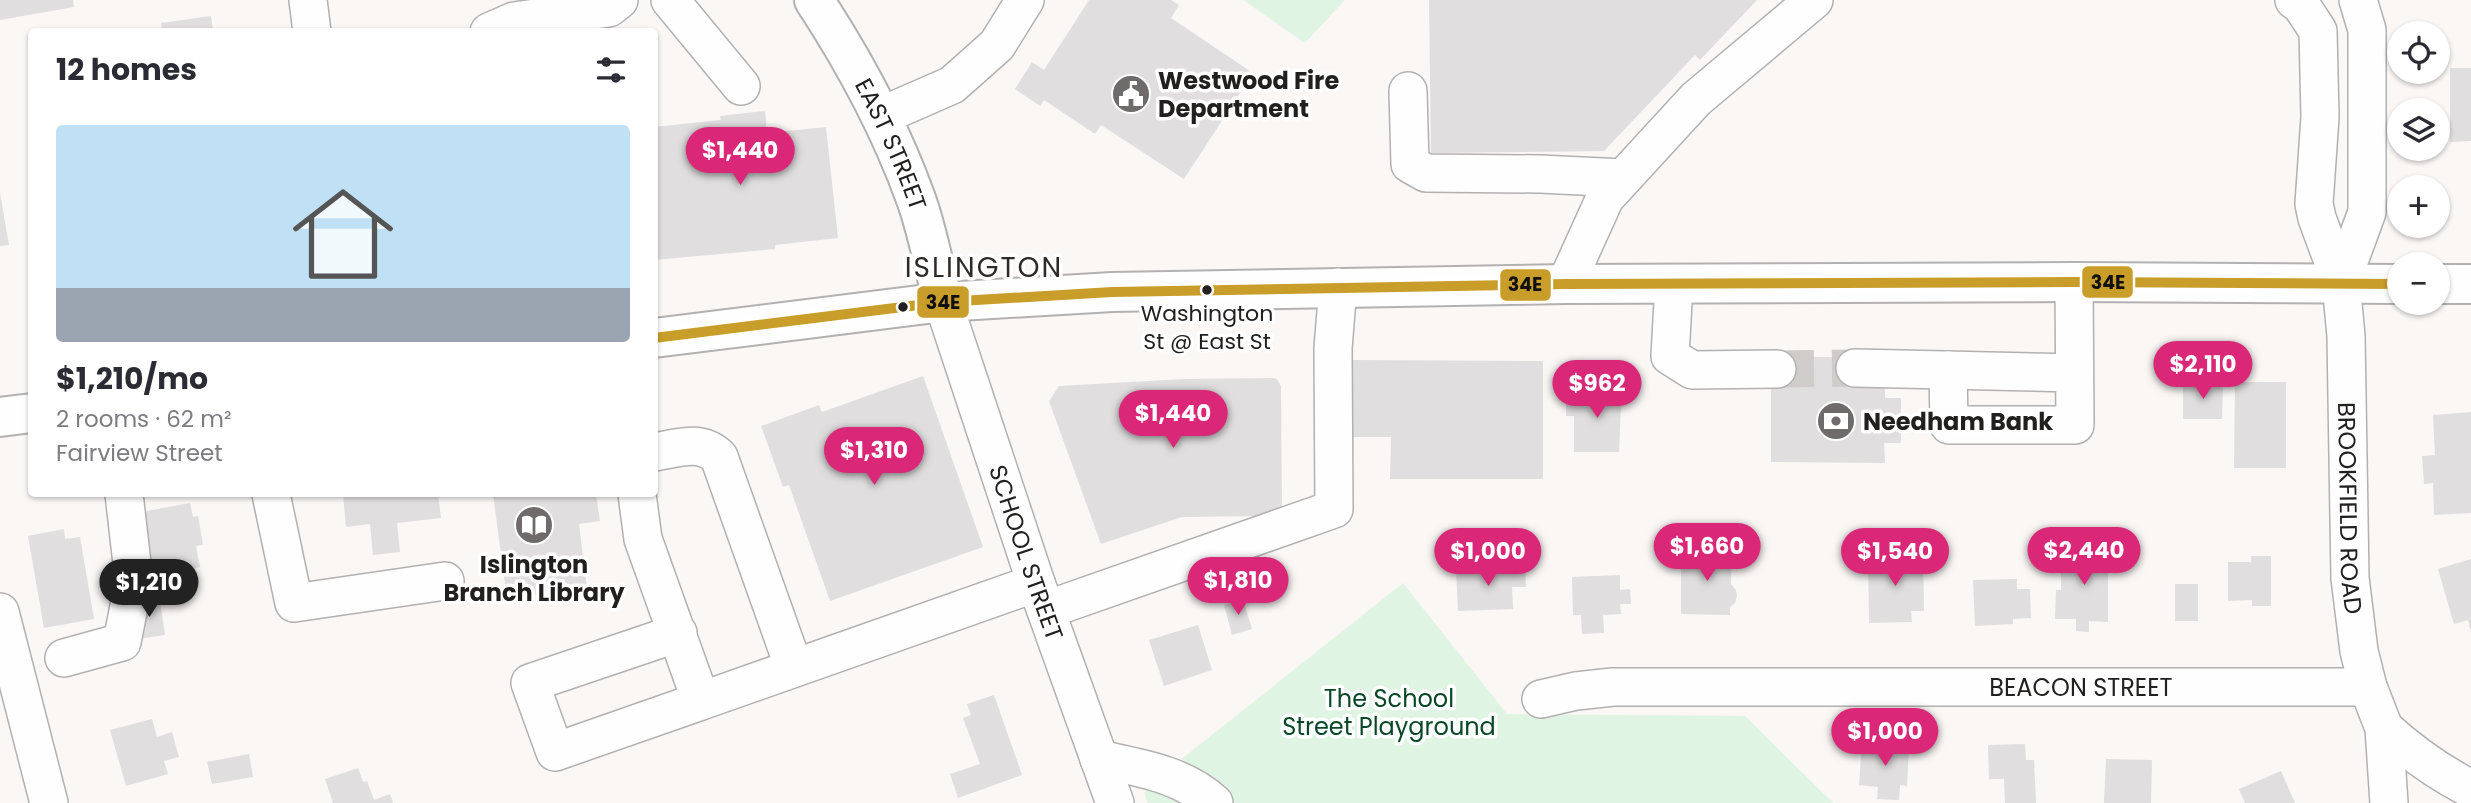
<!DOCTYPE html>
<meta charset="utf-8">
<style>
body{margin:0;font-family:Poppins,sans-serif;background:#f2f2f3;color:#2b2b33;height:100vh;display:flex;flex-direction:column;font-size:26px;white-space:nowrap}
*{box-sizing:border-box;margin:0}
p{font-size:23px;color:#7c7c81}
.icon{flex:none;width:38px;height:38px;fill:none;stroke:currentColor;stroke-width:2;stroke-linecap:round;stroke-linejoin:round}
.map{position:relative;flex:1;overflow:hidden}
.drawer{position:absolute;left:28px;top:28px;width:630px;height:469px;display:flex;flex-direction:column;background:#fff;border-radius:7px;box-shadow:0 2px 5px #0004}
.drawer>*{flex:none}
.controls{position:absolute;left:2387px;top:21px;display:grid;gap:14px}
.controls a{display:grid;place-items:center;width:63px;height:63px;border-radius:50%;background:#fff;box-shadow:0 2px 5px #0004;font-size:35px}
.price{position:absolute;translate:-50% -60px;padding:0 16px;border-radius:24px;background:#db2777;color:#fff;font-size:23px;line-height:46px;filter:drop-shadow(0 2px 4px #0008)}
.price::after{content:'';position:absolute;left:50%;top:42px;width:21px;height:16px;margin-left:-10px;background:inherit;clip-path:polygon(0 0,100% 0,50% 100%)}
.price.active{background:#222;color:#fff}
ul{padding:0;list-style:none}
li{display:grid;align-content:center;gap:14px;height:371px;padding:0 28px}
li+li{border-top:2px solid #e1e1e2}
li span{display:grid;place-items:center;height:217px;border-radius:7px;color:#555}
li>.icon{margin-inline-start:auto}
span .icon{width:126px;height:126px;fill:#fffc;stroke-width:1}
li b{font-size:30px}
h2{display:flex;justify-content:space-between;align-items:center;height:84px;padding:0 28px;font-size:30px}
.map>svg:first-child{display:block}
.green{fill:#e0f4e3}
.building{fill:#e0dede}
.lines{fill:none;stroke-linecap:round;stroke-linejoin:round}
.minor-tunnel{stroke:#cfccca;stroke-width:37;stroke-dasharray:37 18;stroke-linecap:butt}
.minor-casing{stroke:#b3b1b0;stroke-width:40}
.major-casing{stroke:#b3b1b0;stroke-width:42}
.minor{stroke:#fefefe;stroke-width:37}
.major{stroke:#fefefe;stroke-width:38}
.bus-1-casing{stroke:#fff;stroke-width:16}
.bus-1{stroke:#c89d29;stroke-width:10}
.bus-dot{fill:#22201f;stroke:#fff;stroke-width:2.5}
.labels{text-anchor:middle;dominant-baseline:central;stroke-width:7;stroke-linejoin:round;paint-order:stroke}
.bus-label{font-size:22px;fill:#22201f;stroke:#fff}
.poi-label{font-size:24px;font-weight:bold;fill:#22201f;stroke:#fff;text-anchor:start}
.street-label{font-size:24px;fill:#22201f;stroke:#fff}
.park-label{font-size:24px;fill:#094826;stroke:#fff}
.quarter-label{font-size:28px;letter-spacing:2px;fill:#2e2a27;stroke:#fff}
.line-badge{stroke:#fff;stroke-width:2.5}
.pale-badge-label{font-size:19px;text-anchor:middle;font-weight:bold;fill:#111}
</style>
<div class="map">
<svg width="2471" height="803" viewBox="0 0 2471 803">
<rect width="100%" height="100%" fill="#faf7f5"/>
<path class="green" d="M1243 0H1345L1305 43Z
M1403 583 1507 714 1745 716 1833 803H1148L1144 793 1164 773Z"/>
<path class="building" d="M0 0H73L74 7 0 20Z
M1089 0H1171L1179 5 1171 18 1253 73 1184 179 1101 125 1095 134 1044 100 1040 106 1015 89 1032 62 1044 70Z
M1429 0H1757L1700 60 1695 55 1604 151 1431 153Z
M211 16 213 32H162L161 23Z
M2450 68H2471V141L2450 142Z
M765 111 767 133 826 127 838 238 775 245V249L654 260V127L721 120 720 116Z
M0 193 9 245 0 246Z
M1777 357H1855L1885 376V398H1901V443H1884L1885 463 1771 462V377Z
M1352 360 1543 361V479H1390L1391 437H1352Z
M923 376 983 547 830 601 789 485 783 487 761 426 819 405 822 412Z
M1273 378 1277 379 1281 386 1282 516 1182 517 1101 544 1049 401 1059 386 1184 379Z
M1601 382H1622L1619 452H1574V416H1566V399H1587V393H1600Z
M2235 382H2286V468H2234Z
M2183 384H2223L2222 419H2183Z
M2471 412V513L2434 515 2433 483 2424 484 2422 456 2435 455 2433 415Z
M343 494H438L441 518 397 523 400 552 373 555 370 524 346 527Z
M493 494H596L600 521 579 524 587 589 507 599Z
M190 503 193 517 198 516 203 545 196 546 200 567 148 576 136 513Z
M64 529 65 539 80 537 94 619 44 628 28 536Z
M2085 541H2108V622L2089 621V632L2076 631V619H2055L2056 590H2061V572H2054V559H2085Z
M1681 552H1732L1731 584 1736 590 1737 596 1735 603 1730 607V615L1681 614Z
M1923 556 1924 611H1911L1912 622 1869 623 1868 557Z
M2251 556H2271V606H2252V600L2228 601V562H2251Z
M2471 559V629H2470L2468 620 2454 624 2438 569Z
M1525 566 1526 587H1512L1513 609 1458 611 1456 569Z
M1620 575V590L1630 589 1631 604H1620L1621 614 1603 615 1604 633 1582 634 1581 615H1573L1572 577Z
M2017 579V589H2030L2031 618 2013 619V624L1975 626 1973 580Z
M2175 584H2198V621H2175Z
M160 600 165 635 137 639 132 604Z
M1243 600 1252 629 1232 635 1224 605Z
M1198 625 1212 670 1164 686 1149 640Z
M994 695 1022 775 958 798 950 774 980 764 963 718 971 715 967 704Z
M152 719 157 737 172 732 179 757 164 761 168 774 126 786 110 730Z
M1862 742 1909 745 1907 786 1900 785 1899 800 1877 799 1878 787 1859 785Z
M2025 744 2026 760H2034L2036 803H2005L2004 779H1989L1988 745Z
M249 754 253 777 212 784 207 762Z
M2106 759 2152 760 2151 803H2104Z
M358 768 363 782 367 781 374 800 390 794 393 803H333L325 779Z
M2281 771 2295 803H2245L2239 789Z"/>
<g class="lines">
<path class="minor-tunnel" d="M1777 369 1855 368"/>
<defs>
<g id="minor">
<path d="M308 0 312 32"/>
<path d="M670 0 741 86"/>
<path id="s1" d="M2294 0 2301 5 2318 31 2320 117 2314 204 2317 218 2341 283 2346 336 2350 578 2359 651 2368 687 2384 728 2389 803"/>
<path d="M489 32 514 21 609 8 619 0"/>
<path d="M1408 91 1410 164 1426 173 1540 174 1623 178"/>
<path d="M881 116 952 85 997 45 1025 0"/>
<path d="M2341 283 2367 212V30L2358 0"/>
<path d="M1566 284 1605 198 1696 99 1814 0"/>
<path d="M1674 284 1670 356 1692 370 1777 369"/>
<path id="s2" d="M943 302 1036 583 1115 803"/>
<path d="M1855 368 2074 373"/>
<path d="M1948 370 1949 425H2075L2074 282"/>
<path d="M654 452C679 448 700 439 719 457L794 668"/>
<path d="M271 494 294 603 445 581"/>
<path d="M637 494 643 539 701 701 1036 583"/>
<path d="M1046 610 1334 509 1333 348 1338 287"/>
<path d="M0 612 49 803"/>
<path d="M678 633 530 683 555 752 701 701"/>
<path d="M64 658 122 642 134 581 124 494"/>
<path id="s3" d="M1541 699 1576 691 1613 687H2368"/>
<path d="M2384 728C2411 753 2438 772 2471 789"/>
<path d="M1099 759C1140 768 1182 774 1214 803"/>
</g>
<g id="major">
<path id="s4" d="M814 0C856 64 890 127 916 199 928 232 934 268 943 302"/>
<path d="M2438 284H2471"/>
<path d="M654 338 943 302 1112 292 1566 284 2074 282 2399 284"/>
<path d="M0 417 32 413"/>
</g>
</defs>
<use href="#minor" class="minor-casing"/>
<use href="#major" class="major-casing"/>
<use href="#minor" class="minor"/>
<use href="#major" class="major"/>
<defs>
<path id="bus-1" d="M654 338 943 302 1112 292 1566 284 2074 282 2399 284"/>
</defs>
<use href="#bus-1" class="bus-1-casing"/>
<use href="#bus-1" class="bus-1"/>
</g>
<defs>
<symbol id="civic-disc" viewBox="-11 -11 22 22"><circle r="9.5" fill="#6e6b6a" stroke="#fff"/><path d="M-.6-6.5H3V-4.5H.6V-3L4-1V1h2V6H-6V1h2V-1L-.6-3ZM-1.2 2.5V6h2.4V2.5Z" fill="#fff"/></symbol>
<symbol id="bank-disc" viewBox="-11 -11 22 22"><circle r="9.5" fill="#6e6b6a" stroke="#fff"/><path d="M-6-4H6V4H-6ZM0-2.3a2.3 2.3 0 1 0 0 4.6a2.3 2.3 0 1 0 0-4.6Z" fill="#fff"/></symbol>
<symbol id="library-disc" viewBox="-11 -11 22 22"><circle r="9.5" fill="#6e6b6a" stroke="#fff"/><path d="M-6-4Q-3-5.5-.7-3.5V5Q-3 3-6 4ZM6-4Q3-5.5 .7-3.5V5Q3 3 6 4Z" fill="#fff"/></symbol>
</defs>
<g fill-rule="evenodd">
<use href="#civic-disc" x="1109" y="72" width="44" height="44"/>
<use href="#bank-disc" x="1814" y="399" width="44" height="44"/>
<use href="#library-disc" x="512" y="503" width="44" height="44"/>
</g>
<g class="bus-dot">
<circle cx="1207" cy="290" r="6"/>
<circle cx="903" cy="307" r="6"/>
</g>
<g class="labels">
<g class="bus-label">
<text x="1207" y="313">Washington<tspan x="1207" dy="28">St @ East St</tspan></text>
</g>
<g class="poi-label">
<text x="1158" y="80">Westwood Fire<tspan x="1158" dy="28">Department</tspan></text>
<text x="1863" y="421">Needham Bank</text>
<text x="534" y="564" text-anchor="middle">Islington<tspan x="534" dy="28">Branch Library</tspan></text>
</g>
<g class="street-label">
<text stroke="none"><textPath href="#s4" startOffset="164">EAST STREET</textPath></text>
<text stroke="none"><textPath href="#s1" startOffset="522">BROOKFIELD ROAD</textPath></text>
<text stroke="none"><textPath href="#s2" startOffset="264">SCHOOL STREET</textPath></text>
<text stroke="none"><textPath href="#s3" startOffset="541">BEACON STREET</textPath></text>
</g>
<g class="park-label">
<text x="1389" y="698">The School<tspan x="1389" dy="28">Street Playground</tspan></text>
</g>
<g class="quarter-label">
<text x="984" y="267">ISLINGTON</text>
</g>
</g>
<g class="line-badge">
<rect x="2081" y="265" width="53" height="34" rx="7" fill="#c89d29"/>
<rect x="1499" y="268" width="53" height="34" rx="7" fill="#c89d29"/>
<rect x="916" y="285" width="54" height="34" rx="7" fill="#c89d29"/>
</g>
<g class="pale-badge-label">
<text x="2108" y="289">34E</text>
<text x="1525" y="291">34E</text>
<text x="943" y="309">34E</text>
</g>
</svg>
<div class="controls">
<a><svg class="icon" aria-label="locate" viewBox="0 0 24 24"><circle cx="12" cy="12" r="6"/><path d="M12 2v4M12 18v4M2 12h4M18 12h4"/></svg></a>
<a><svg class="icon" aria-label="layers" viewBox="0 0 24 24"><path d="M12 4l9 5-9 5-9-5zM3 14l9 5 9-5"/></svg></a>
<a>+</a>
<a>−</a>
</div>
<b class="price" style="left:740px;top:187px">$1,440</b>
<b class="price" style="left:2203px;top:401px">$2,110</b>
<b class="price" style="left:1597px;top:420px">$962</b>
<b class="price" style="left:1173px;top:450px">$1,440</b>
<b class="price" style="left:874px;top:487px">$1,310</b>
<b class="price" style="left:1707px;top:583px">$1,660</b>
<b class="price" style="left:2084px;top:587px">$2,440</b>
<b class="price" style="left:1488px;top:588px">$1,000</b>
<b class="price" style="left:1895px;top:588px">$1,540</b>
<b class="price" style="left:1238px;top:617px">$1,810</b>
<b class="price active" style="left:149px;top:619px">$1,210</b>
<b class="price" style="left:1885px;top:768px">$1,000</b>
<section class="drawer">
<h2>12 homes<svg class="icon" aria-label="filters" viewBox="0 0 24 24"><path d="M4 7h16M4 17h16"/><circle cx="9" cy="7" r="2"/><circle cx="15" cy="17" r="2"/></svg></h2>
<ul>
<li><span style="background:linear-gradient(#bfe0f5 75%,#9aa5b1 0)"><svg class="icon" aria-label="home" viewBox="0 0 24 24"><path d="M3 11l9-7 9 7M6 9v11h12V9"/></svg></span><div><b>$1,210/mo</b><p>2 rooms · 62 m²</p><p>Fairview Street</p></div></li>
</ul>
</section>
</div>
